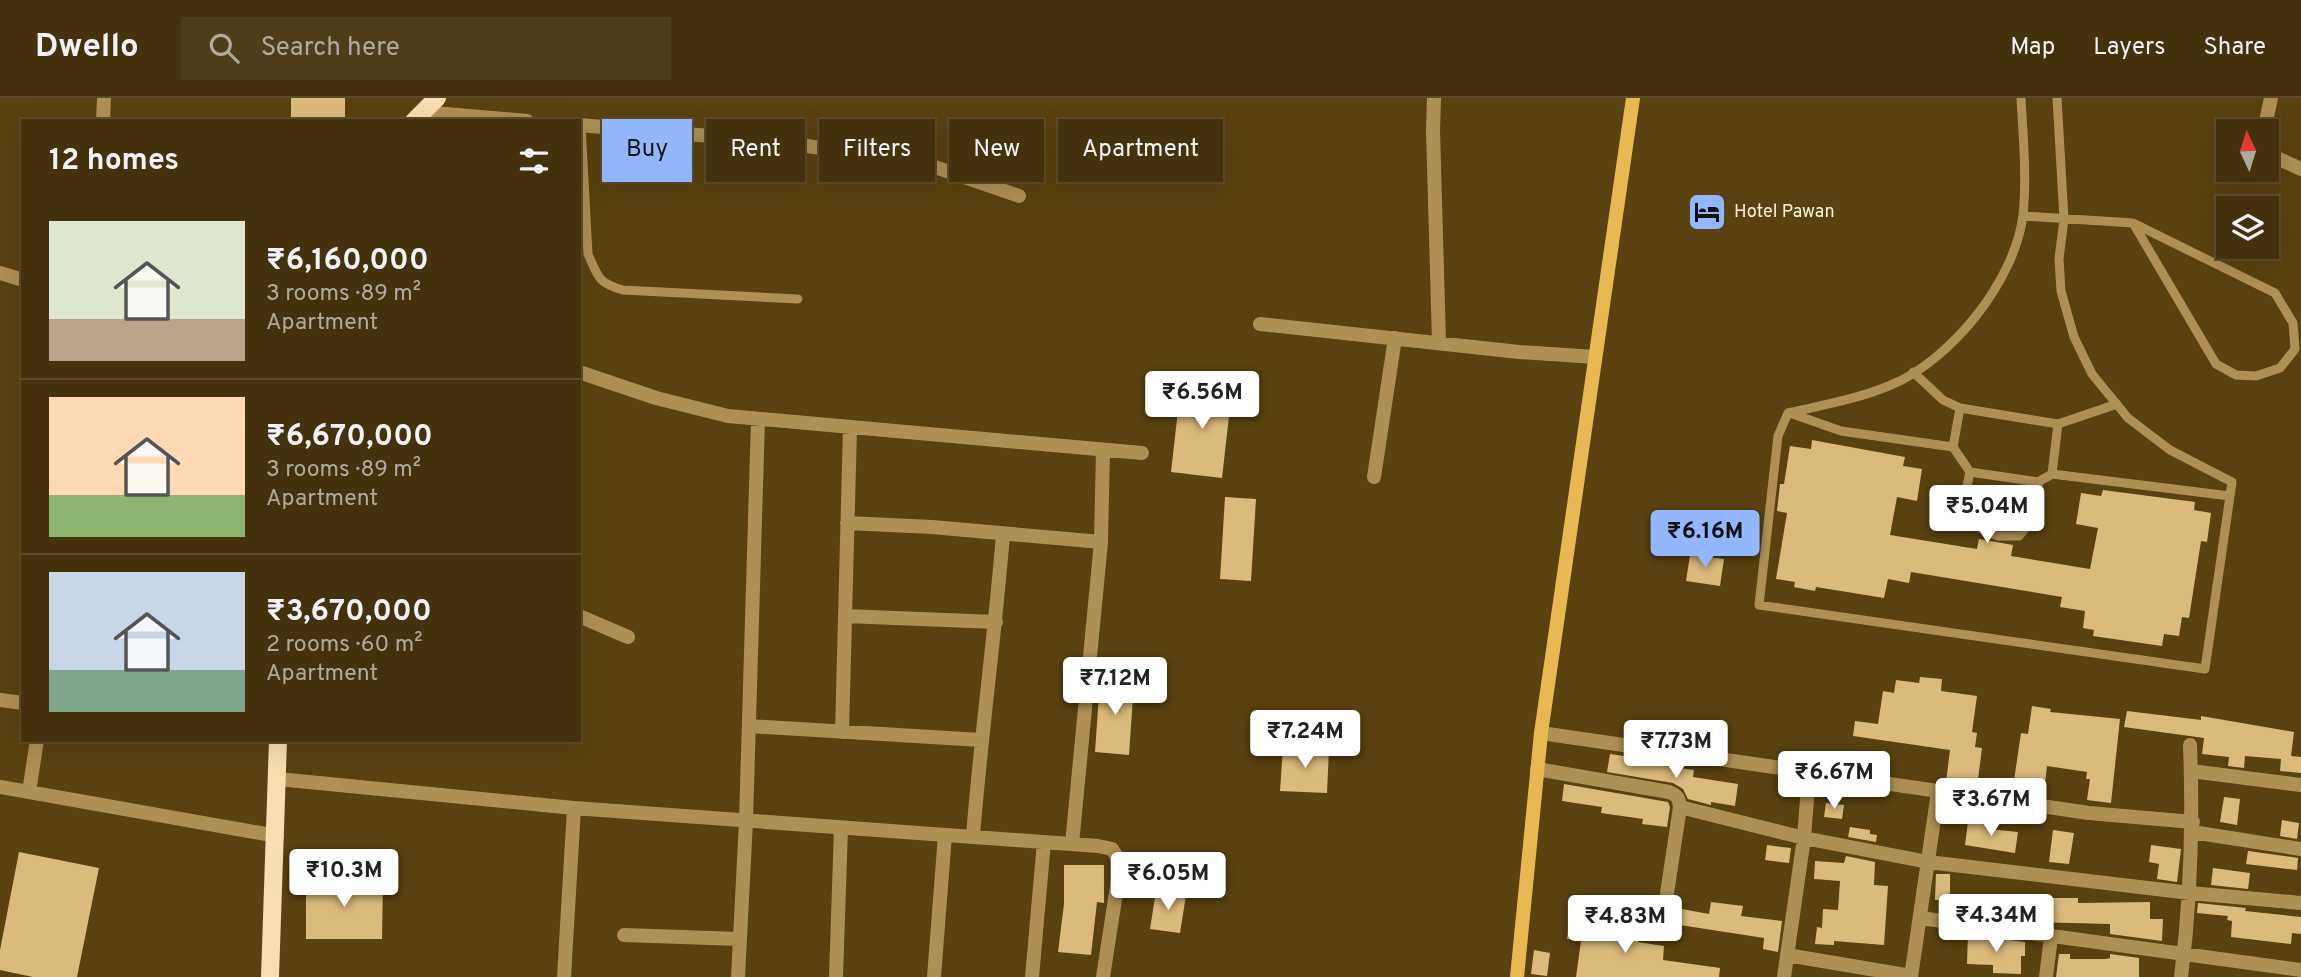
<!DOCTYPE html>
<meta charset="utf-8">
<style>
body{margin:0;font-family:Overpass,sans-serif;background:#4d3e19;color:#f1f3f6;height:100vh;display:flex;flex-direction:column;font-size:26px;white-space:nowrap}
*{box-sizing:border-box;margin:0}
p{font-size:23px;color:#afaa9d}
.icon{flex:none;width:38px;height:38px;fill:none;stroke:currentColor;stroke-width:2;stroke-linecap:round;stroke-linejoin:round}
.map{position:relative;flex:1;overflow:hidden}
.drawer{position:absolute;left:21px;top:21px;width:560px;height:623px;display:flex;flex-direction:column;background:#43320b;border-radius:0px;box-shadow:0 7px 28px #0002,0 0 0 2px #5b4d2c}
.drawer>*{flex:none}
.top-card{position:absolute;left:602px;top:21px;width:665px;height:63px;display:flex;gap:14px}
.needle{width:46px;rotate:356deg}
.fabs{position:absolute;left:2216px;top:21px;display:grid;gap:14px}
.fabs a{display:grid;place-items:center;width:63px;height:63px;border-radius:0px;background:#43320b;box-shadow:0 7px 28px #0002,0 0 0 2px #5b4d2c;font-size:35px}
.price{position:absolute;translate:-50% -60px;padding:0 16px;border-radius:7px;background:#fff;color:#222;font-size:23px;line-height:46px;filter:drop-shadow(0 2px 4px #0008)}
.price::after{content:'';position:absolute;left:50%;top:42px;width:21px;height:16px;margin-left:-10px;background:inherit;clip-path:polygon(0 0,100% 0,50% 100%)}
.price.active{background:#93b7fd;color:#111}
ul{padding:0;list-style:none}
li{display:flex;align-items:center;gap:21px;height:175px;padding:0 28px}
li+li{border-top:2px solid #5b4d2c}
li span{display:grid;place-items:center;flex:none;width:196px;height:140px;border-radius:0px;color:#555}
li>.icon{margin-inline-start:auto}
span .icon{width:84px;height:84px;fill:#fffc;stroke-width:1}
li b{font-size:30px}
h2{display:flex;justify-content:space-between;align-items:center;height:84px;padding:0 28px;font-size:30px}
.tag{padding:0 24px;border-radius:0px;background:#43320b;box-shadow:0 7px 28px #0002,0 0 0 2px #5b4d2c;font-size:24px;line-height:63px}
.tag.active{background:#93b7fd;color:#111}
header{display:flex;align-items:center;gap:42px;box-sizing:border-box;height:98px;padding:0 35px;background:#43320b;border-bottom:2px solid #5b4d2c}
header strong{font-size:33px}
nav{display:flex;gap:38px;margin-inline-start:auto;font-size:24px}
.search{width:490px;height:63px;background:#4d3e19;display:flex;align-items:center;gap:18px;box-sizing:border-box;padding:0 24px;border-radius:0px;color:#afaa9d;font-size:26px}
.map>svg:first-child{display:block}
.building{fill:#dcba7b}
.lines{fill:none;stroke-linecap:round;stroke-linejoin:round}
.lane{stroke:#af9054;stroke-width:9}
.street{stroke:#af9054;stroke-width:14}
.secondary{stroke:#e9b853;stroke-width:14}
.primary{stroke:#f8dfb1;stroke-width:18}
.labels{text-anchor:middle;dominant-baseline:central;stroke-width:7;stroke-linejoin:round;paint-order:stroke}
.poi-label{font-size:18px;fill:#fef4e1;stroke:#59420f;text-anchor:start}
</style>
<header>
<strong>Dwello</strong>
<div class="search"><svg class="icon" aria-label="search" viewBox="0 0 24 24"><circle cx="10" cy="10" r="6"/><path d="M15 15l6 6"/></svg>Search here</div>
<nav><a>Map</a><a>Layers</a><a>Share</a></nav>
</header>
<div class="map">
<svg width="2301" height="879" viewBox="0 0 2301 879">
<rect width="100%" height="100%" fill="#59420f"/>
<path class="building" d="M291 0H345V23H291Z
M1181 286 1232 292 1222 380 1171 374Z
M1812 342 1905 359 1903 368 1922 371 1917 403 1897 399 1890 437 1977 451 1979 441 2013 447 2011 458 2090 471 2098 430 2076 426 2081 395 2101 398 2103 392 2195 404 2194 412 2211 415 2207 444 2201 443 2189 520 2182 519 2179 538 2164 536 2162 548 2093 538 2094 532 2083 530 2085 513 2060 509 2062 499 1911 474 1909 485 1888 481 1884 500 1816 489 1815 493 1794 489 1795 484 1776 481 1787 415 1777 413 1780 386H1784L1790 348 1811 351Z
M1225 399 1256 401 1251 483 1220 481Z
M1690 457 1724 461 1720 488 1686 483Z
M1920 579 1942 581 1941 593 1977 598 1972 634 1977 635 1975 649 1982 650 1977 689 1946 684 1950 652 1853 638 1855 623 1878 626 1883 593 1894 595 1896 582 1919 585Z
M1100 582 1134 584 1129 657 1095 654Z
M2032 608 2051 611 2050 614 2120 621 2111 705 2087 702 2090 681H2086L2087 674 2047 668 2044 694 2013 689 2021 635 2028 636Z
M2127 613 2201 622V618L2294 634 2291 658 2301 659V675L2280 673 2281 661 2245 658 2244 670 2228 668 2229 659 2202 656 2204 640 2124 629Z
M1283 649 1329 651 1327 695 1280 693Z
M1610 656 1652 662 1651 666 1694 672 1693 679 1738 686 1735 708 1711 704V707L1688 701 1683 691 1673 685 1607 674Z
M1564 686 1668 704 1670 709 1667 729 1642 726 1643 721 1601 715 1602 709 1562 703Z
M2224 699 2240 701 2237 727 2220 724Z
M1826 705 1844 707 1842 721 1824 719Z
M2282 722 2299 725 2297 741 2280 738Z
M1968 724 1990 727 1989 731 2018 734 2015 755 1965 747Z
M1850 729 1870 732V736L1877 737 1876 744 1848 739Z
M2053 732 2074 735 2069 766 2049 764Z
M1767 747 1791 750 1789 765 1765 762Z
M2151 747 2181 751 2177 784 2157 781 2159 766 2149 764Z
M2248 753 2298 760 2297 772 2246 766Z
M19 754 99 770 77 879H33L0 872V852Z
M1846 758 1875 764 1874 787 1888 788 1884 847 1834 843V847L1815 846 1817 829 1822 830 1823 811 1838 812 1840 783 1814 781 1815 763 1844 765Z
M1064 767H1104V805L1097 804 1091 857 1058 854 1064 806Z
M2213 770 2250 775 2248 791 2211 787Z
M1936 776H1950V802H1935Z
M306 781 383 782 382 841H306Z
M1156 793 1186 797 1180 835 1150 831Z
M2028 800H2078V805L2150 804V821H2163L2162 843 2110 836V826L2027 824Z
M1711 804 1743 808 1741 818 1782 823 1778 854 1763 851 1764 840 1680 827 1682 811 1709 816Z
M2198 805 2246 810 2245 813 2301 819V836L2292 835 2291 846 2231 839 2232 823 2227 822 2228 818 2197 815Z
M1968 813 2026 814 2025 825 1968 817Z
M1570 817 1594 820 1593 825 1616 829 1615 835 1639 838 1638 844 1664 848 1663 862 1720 870 1719 879H1576L1581 843 1567 841Z
M1968 836 2025 844V858H2021V876L1993 875V867L1967 866Z
M1534 852 1550 855 1547 878 1531 876Z
M2059 856H2070V861H2106L2110 860V856L2139 860V879H2056Z"/>
<g class="lines">
<path class="lane" d="M2021 0C2023 37 2027 80 2023 117 2015 183 1951 262 1891 287 1858 301 1823 307 1788 315L1778 338 1759 507 2205 571 2232 384 2170 352 2128 320 2092 276 2074 239 2061 193 2059 161 2064 121 2057 0
M581 27 588 156C598 179 598 185 623 192L798 201
M2023 118 2133 125 2275 195 2293 225 2295 251 2280 270 2256 278 2236 277 2216 266 2133 125
M1913 274 1943 302 1960 310 2058 326 2117 306
M1790 315 1841 333 1953 349 1960 310
M1953 349 1970 374 2038 384 2052 376 2058 326
M1970 374 1963 406 1971 426 1997 438H2019C2036 419 2039 410 2038 384
M2052 376 2230 398"/>
<path class="street" d="M1434 0 1433 32 1439 244
M423 14 527 23
M103 23 104 0
M579 27 782 44 929 67 1019 98
M2264 33 2271 0
M2266 55 2301 71
M0 175 23 182
M1260 226 1519 254 1595 259
M579 274 656 300 728 318 1142 355
M1374 379 1395 240
M847 425 932 429 1101 444
M579 518 628 539
M845 518 996 524
M0 602 23 605
M749 628 981 642
M842 634 850 330
M1541 635 2089 715 2193 724
M1537 671 1669 694C1677 697 1679 700 1680 709L1663 822
M2191 673 2301 687
M278 681 574 710 1098 748 1112 751 1119 762V775L1103 879
M0 689 277 738
M29 694 37 642
M1680 709 1804 740 1928 764 2190 795 2301 805
M2192 734 2301 751
M973 738C981 637 995 537 1003 436
M1072 746 1101 444 1103 352
M1920 820 2301 872
M624 837 740 841
M1787 857 1911 878
M564 879 574 710
M738 879 746 723 758 321
M836 879 841 730
M934 879 945 737
M1032 879 1044 744
M1784 879 1804 740 1809 676
M1911 879 1938 694
M2046 879 2051 839
M2181 879C2191 801 2193 725 2190 647"/>
<path class="secondary" d="M1517 879 1541 635 1633 0"/>
<path class="primary" d="M414 23 437 0
M270 879 278 642"/>
</g>
<defs>
<symbol id="hotel-square" viewBox="-11 -11 22 22"><rect x="-9" y="-9" width="18" height="18" rx="4" fill="#93b7fd" stroke="#59420f"/><path d="M-6-4.5h1.5V1H6V5H4.5V3h-9V5H-6ZM-4 0a1.8 1.8 0 1 1 3.6 0ZM.5 0V-2.5h3Q6-2.5 6 0Z" fill="#111"/></symbol>
</defs>
<g fill-rule="evenodd">
<use href="#hotel-square" x="1685" y="92" width="44" height="44"/>
</g>
<g class="labels">
<g class="poi-label">
<text x="1734" y="114">Hotel Pawan</text>
</g>
</g>
</svg>
<div class="fabs">
<a><svg class="needle" viewBox="-14 -14 28 28"><path d="M0-13l5 13h-10z" fill="#e53935"/><path d="M0 13l5-13h-10z" fill="#afaa9d"/></svg></a>
<a><svg class="icon" aria-label="layers" viewBox="0 0 24 24"><path d="M12 4l9 5-9 5-9-5zM3 14l9 5 9-5"/></svg></a>
</div>
<b class="price" style="left:1202px;top:333px">₹6.56M</b>
<b class="price" style="left:1987px;top:447px">₹5.04M</b>
<b class="price active" style="left:1705px;top:472px">₹6.16M</b>
<b class="price" style="left:1115px;top:619px">₹7.12M</b>
<b class="price" style="left:1305px;top:672px">₹7.24M</b>
<b class="price" style="left:1676px;top:682px">₹7.73M</b>
<b class="price" style="left:1834px;top:713px">₹6.67M</b>
<b class="price" style="left:1991px;top:740px">₹3.67M</b>
<b class="price" style="left:344px;top:811px">₹10.3M</b>
<b class="price" style="left:1168px;top:814px">₹6.05M</b>
<b class="price" style="left:1996px;top:856px">₹4.34M</b>
<b class="price" style="left:1625px;top:857px">₹4.83M</b>
<div class="top-card">
<a class="tag active">Buy</a>
<a class="tag">Rent</a>
<a class="tag">Filters</a>
<a class="tag">New</a>
<a class="tag">Apartment</a>
</div>
<section class="drawer">
<h2>12 homes<svg class="icon" aria-label="filters" viewBox="0 0 24 24"><path d="M4 7h16M4 17h16"/><circle cx="9" cy="7" r="2"/><circle cx="15" cy="17" r="2"/></svg></h2>
<ul>
<li><span style="background:linear-gradient(#dfe7d0 70%,#b9a48a 0)"><svg class="icon" aria-label="home" viewBox="0 0 24 24"><path d="M3 11l9-7 9 7M6 9v11h12V9"/></svg></span><div><b>₹6,160,000</b><p>3 rooms · 89 m²</p><p>Apartment</p></div></li>
<li><span style="background:linear-gradient(#ffd9b3 70%,#8fb573 0)"><svg class="icon" aria-label="home" viewBox="0 0 24 24"><path d="M3 11l9-7 9 7M6 9v11h12V9"/></svg></span><div><b>₹6,670,000</b><p>3 rooms · 89 m²</p><p>Apartment</p></div></li>
<li><span style="background:linear-gradient(#c9d6e8 70%,#7fa58c 0)"><svg class="icon" aria-label="home" viewBox="0 0 24 24"><path d="M3 11l9-7 9 7M6 9v11h12V9"/></svg></span><div><b>₹3,670,000</b><p>2 rooms · 60 m²</p><p>Apartment</p></div></li>
</ul>
</section>
</div>
